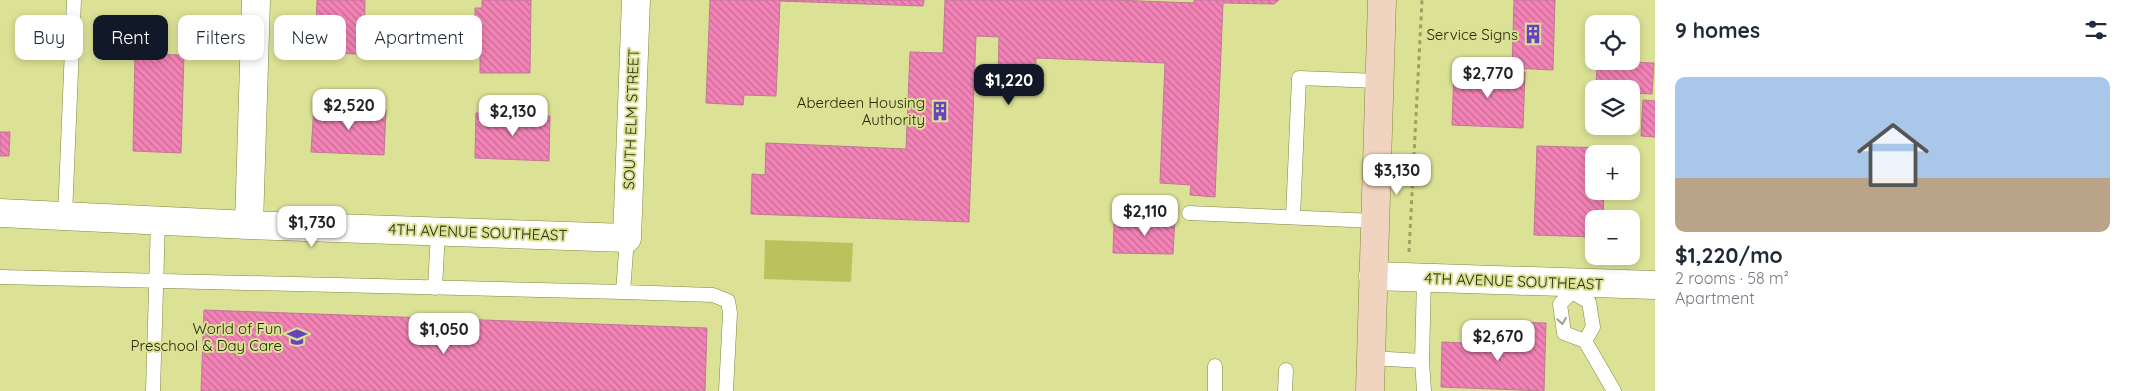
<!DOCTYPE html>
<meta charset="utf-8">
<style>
body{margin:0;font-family:Quicksand,sans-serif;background:#f2f2f3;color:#1f2937;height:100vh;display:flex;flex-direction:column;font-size:19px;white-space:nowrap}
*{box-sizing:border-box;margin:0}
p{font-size:16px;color:#747a83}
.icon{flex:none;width:28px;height:28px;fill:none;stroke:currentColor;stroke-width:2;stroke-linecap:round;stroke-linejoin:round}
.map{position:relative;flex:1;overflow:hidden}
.side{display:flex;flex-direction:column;background:#fff;width:475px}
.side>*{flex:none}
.hud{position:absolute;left:15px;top:15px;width:475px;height:45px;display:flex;gap:10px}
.controls{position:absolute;left:1585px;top:15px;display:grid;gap:10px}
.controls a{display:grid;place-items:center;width:55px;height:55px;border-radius:10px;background:#fff;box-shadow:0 2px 8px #0003;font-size:25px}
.price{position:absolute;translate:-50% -42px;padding:0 11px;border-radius:10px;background:#fff;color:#222;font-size:16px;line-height:32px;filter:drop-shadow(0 1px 2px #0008)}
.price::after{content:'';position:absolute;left:50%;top:30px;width:15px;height:11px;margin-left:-8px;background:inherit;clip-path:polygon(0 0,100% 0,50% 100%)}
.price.active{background:#111827;color:#fff}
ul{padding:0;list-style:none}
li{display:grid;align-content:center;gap:10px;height:265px;padding:0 20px}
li+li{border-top:1px solid #e0e1e3}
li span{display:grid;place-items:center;height:155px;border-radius:10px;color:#555}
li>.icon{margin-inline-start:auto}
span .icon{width:90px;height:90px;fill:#fffc;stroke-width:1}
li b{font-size:21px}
h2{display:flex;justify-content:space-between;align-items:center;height:60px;padding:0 20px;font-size:21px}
.tag{padding:0 18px;border-radius:10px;background:#fff;box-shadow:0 2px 8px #0003;font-size:18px;line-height:45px}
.tag.active{background:#111827;color:#fff}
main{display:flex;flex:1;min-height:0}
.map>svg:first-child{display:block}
.green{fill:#bbc15d}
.building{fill:url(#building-back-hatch);stroke:#c07897}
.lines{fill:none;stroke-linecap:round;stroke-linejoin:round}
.lane-casing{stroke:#83873d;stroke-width:15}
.street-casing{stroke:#83873d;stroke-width:29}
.secondary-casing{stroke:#83873d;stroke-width:29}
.path{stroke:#9ca164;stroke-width:3;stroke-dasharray:4 4;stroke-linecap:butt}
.lane{stroke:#fff;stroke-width:14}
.street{stroke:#fff;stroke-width:28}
.secondary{stroke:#f0d4bf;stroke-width:28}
.oneway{stroke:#9e9f90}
.labels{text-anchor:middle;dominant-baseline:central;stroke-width:4;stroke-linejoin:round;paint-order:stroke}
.poi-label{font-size:15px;fill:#272909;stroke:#dbe195;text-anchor:end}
.street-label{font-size:15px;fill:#272909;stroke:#dbe195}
</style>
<main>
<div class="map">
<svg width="1655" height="391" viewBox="0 0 1655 391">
<defs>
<pattern id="building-back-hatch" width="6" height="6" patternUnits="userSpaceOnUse" patternTransform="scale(1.25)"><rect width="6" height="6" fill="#f383b7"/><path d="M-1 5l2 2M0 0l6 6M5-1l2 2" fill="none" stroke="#c56b93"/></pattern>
</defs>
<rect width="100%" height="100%" fill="#dbe195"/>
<path class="green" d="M765 240 853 243 851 282 764 279Z"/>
<path class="building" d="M317 0H365L364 54 315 53Z
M482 0H531L530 73H480V38H475V8H482Z
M710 0H924L923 6 780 1 776 96 744 95 743 105 706 103Z
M945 0H1114L1194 3V0H1279L1274 4 1223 3 1215 197 1190 195 1191 185 1160 183 1165 63 1036 58 1035 80 998 78 999 37 976 36 969 222 751 214 752 174 765 175 766 143 906 149 910 52 943 53Z
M1514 0H1555L1553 70 1512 68Z
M135 54 184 55 181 153 133 151Z
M1597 61 1654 63 1652 94 1631 93V89H1596Z
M1454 69 1525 72 1523 128 1452 125Z
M1643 100 1655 101V137L1641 136Z
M314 106 386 110 384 155 311 152Z
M476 113 550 116 549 161 475 158Z
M0 132H10L9 156H0Z
M1537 146 1605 148V154H1594V191H1604L1603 219H1594V237L1534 235Z
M1136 217 1175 218 1173 254 1113 253 1114 224 1136 225Z
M204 310 707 328 705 391H201Z
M1509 322 1546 323 1544 391 1441 387 1442 342 1508 345Z"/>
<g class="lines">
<defs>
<path id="lane" d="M1189 213 1375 221
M65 216 74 0
M1293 217 1299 78 1379 81
M0 277 623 292 627 238
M1571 282 1572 292 1560 304 1564 333 1585 341 1614 391
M435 288 438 231
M623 292 713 295 728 301 730 313 726 391
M1572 292 1589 302 1593 327 1585 341
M1371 358 1422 361
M153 391 158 221
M1215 391V366
M1285 391 1286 370
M1424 391 1422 361 1424 278"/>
<path id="street" d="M0 213 249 225 627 238 636 0
M249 225 256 0
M1373 276 1655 285"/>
<path id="secondary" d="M1370 391 1382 0"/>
</defs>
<use href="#lane" class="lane-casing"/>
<use href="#street" class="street-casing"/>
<use href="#secondary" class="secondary-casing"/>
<path class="path" d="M1409 252 1422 0"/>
<use href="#lane" class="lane"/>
<use href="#street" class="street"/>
<use href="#secondary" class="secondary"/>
</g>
<defs><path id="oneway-chevron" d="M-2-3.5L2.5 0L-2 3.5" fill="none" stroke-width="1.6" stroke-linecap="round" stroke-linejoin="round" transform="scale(1.25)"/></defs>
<use class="oneway" href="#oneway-chevron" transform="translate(1562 321) rotate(81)"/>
<defs>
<symbol id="building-bare" viewBox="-9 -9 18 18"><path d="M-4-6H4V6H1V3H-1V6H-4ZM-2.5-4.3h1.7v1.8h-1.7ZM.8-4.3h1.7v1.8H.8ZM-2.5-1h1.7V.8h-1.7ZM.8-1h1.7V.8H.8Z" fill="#6844bc" stroke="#dbe195" stroke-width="2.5" paint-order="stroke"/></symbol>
<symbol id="school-bare" viewBox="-9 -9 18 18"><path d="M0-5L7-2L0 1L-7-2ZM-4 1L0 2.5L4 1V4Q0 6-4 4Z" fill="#6844bc" stroke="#dbe195" stroke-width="2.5" paint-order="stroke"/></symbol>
</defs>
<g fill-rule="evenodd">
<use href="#building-bare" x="1519" y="20" width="28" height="28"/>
<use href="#building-bare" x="926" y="97" width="28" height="28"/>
<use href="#school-bare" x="283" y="323" width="28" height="28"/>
</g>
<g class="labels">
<g class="poi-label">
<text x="1518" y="34">Service Signs</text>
<text x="925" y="102">Aberdeen Housing<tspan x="925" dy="17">Authority</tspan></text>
<text x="282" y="328">World of Fun<tspan x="282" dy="17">Preschool &amp; Day Care</tspan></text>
</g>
<g class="street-label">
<text transform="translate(631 119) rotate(-88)">SOUTH ELM STREET</text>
<text transform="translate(478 232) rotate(2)">4TH AVENUE SOUTHEAST</text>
<text transform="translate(1514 281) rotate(2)">4TH AVENUE SOUTHEAST</text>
</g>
</g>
</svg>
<div class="controls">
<a><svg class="icon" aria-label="locate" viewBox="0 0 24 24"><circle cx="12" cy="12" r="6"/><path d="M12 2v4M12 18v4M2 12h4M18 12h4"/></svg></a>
<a><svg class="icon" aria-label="layers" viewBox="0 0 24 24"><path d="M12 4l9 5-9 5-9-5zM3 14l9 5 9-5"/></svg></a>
<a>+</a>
<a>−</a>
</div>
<b class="price" style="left:1488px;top:99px">$2,770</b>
<b class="price active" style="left:1009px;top:106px">$1,220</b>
<b class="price" style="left:349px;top:131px">$2,520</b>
<b class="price" style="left:513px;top:137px">$2,130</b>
<b class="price" style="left:1397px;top:196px">$3,130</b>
<b class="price" style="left:1145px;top:237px">$2,110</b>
<b class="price" style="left:312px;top:248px">$1,730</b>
<b class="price" style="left:444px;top:355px">$1,050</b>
<b class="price" style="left:1498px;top:362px">$2,670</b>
<div class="hud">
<a class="tag">Buy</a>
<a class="tag active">Rent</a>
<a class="tag">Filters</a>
<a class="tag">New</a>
<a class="tag">Apartment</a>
</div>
</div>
<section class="side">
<h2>9 homes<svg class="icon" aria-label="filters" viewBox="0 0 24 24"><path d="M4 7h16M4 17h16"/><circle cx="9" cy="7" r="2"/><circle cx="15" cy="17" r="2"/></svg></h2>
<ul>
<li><span style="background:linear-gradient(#a9c7e8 65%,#b9a48a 0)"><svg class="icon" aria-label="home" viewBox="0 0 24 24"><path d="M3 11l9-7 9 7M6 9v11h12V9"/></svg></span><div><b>$1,220/mo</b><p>2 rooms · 58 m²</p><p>Apartment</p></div></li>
</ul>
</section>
</main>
